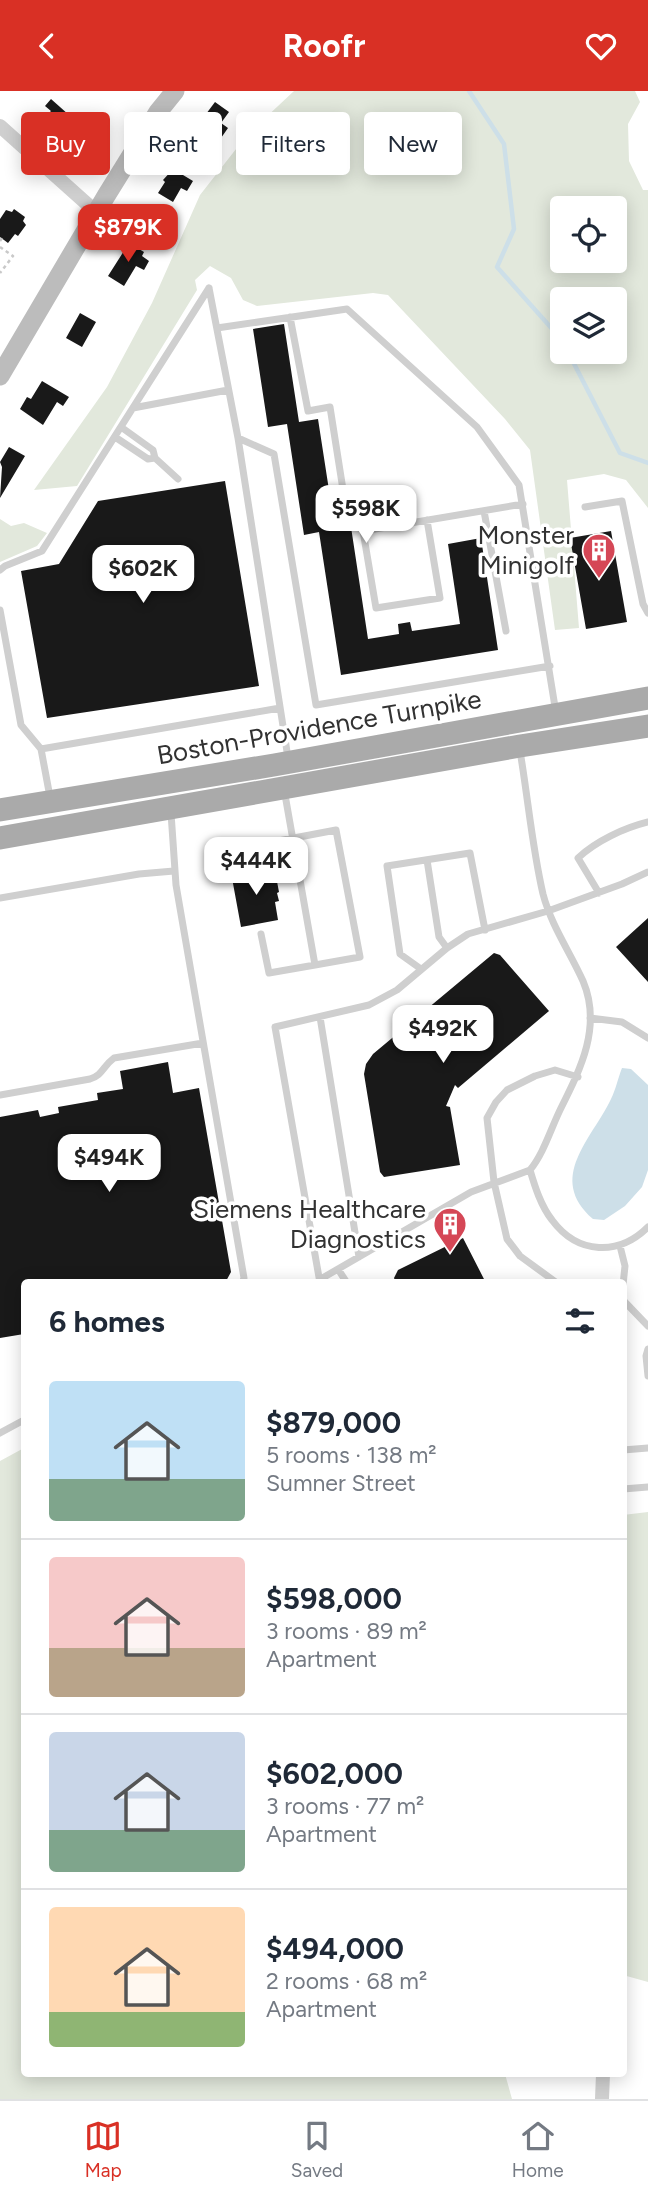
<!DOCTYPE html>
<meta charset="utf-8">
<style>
body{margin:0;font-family:Figtree,sans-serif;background:#f6f6f7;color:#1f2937;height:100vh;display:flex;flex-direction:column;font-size:26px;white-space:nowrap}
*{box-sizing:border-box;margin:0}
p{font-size:23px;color:#747a83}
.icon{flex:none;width:38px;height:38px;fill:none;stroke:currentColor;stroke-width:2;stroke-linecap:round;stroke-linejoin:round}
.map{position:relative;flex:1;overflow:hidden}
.panel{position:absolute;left:21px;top:1188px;width:606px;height:798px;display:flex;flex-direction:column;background:#fff;border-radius:7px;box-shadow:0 4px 18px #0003}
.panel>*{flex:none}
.top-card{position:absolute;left:21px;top:21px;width:607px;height:63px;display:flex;gap:14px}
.fabs{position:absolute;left:550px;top:105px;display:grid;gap:14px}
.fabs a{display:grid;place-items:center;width:77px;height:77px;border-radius:7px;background:#fff;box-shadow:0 4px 18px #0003;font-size:35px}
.price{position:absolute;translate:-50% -60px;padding:0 16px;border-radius:14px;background:#fff;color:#222;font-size:23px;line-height:46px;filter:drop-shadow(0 2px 4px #0008)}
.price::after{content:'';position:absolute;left:50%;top:42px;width:21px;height:16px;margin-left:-10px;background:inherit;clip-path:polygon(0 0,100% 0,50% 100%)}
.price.selected{background:#d93025;color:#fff}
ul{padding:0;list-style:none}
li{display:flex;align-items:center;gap:21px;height:175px;padding:0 28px}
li+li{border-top:2px solid #e0e1e3}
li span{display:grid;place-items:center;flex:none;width:196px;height:140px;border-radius:7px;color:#555}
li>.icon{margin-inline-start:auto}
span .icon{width:84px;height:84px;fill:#fffc;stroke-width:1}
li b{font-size:30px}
h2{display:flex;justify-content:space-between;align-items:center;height:84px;padding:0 28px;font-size:30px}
.pill{padding:0 24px;border-radius:7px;background:#fff;box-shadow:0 4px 18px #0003;font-size:24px;line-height:63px}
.pill.selected{background:#d93025;color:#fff}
header{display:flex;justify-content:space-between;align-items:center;height:91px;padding:0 28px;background:#d93025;color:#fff;font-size:32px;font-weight:700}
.tab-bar{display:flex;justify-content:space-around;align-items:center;height:98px;border-top:2px solid #e0e1e3;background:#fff;font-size:19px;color:#747a83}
.tab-bar a{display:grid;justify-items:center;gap:4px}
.tab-bar .selected{color:#d93025}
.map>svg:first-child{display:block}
.green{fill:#e2e8dc;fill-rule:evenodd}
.water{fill:#cddfe8}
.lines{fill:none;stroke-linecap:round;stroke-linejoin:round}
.stream{stroke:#cddfe8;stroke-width:4.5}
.building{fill:#191919}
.path{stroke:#c9c9c9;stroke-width:2.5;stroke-dasharray:3.5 3.5;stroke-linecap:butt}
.service{stroke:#cfcfcf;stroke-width:7}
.minor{stroke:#cfcfcf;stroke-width:14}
.secondary{stroke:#bcbcbc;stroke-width:19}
.primary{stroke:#aaa;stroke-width:23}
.labels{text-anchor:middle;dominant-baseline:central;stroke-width:7;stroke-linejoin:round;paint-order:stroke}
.poi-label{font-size:26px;fill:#323232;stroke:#fff;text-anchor:end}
.street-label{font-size:26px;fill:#323232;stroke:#fff}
</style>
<header><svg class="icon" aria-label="back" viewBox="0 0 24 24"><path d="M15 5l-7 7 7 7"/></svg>Roofr<svg class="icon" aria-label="heart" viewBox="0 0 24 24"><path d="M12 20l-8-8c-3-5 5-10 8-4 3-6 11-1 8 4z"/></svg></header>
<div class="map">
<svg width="648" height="2008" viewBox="0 0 648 2008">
<rect width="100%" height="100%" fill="#fff"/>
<path class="green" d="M294 0H635L640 11 628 33 629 70 643 99H648V417L626 389 604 383 567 389 579 537 555 539 530 359 505 328 388 204 373 202 257 215 243 209 231 187 210 175 195 189 197 199 77 395 34 399 107 296 152 212 200 104 247 44ZM562 117H614V170H562ZM562 208H614V261H562Z
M0 428 11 435 24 432 47 442 37 455 0 471Z
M24 1357V1983H505L512 2008H0V1370Z
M648 1421V1891L623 1884V1424Z"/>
<path class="water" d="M622 977 631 978 648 994V1079L642 1096 625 1115 604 1129 593 1128C546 1087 592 1048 611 1008 616 998 618 987 622 977Z"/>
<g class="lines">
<path class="stream" d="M469 0 504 53 514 138 497 176 562 249
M568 261 620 362 648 372"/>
</g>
<path class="building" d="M51 8 87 40 75 54 45 26 51 20 45 15Z
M215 11 229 21 221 32 228 37 221 47 214 42 211 45 197 35Z
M173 78 193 90 187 100 181 97 173 111 158 102 165 91 163 89Z
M14 118 25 126 23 130 26 134 18 145 15 143 8 152 0 146V128L6 119 12 121Z
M129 152 144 161 142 165 149 170 144 179 136 175 124 195 108 185Z
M80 222 96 231 82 256 66 247Z
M284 233 299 331 318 328 335 438 351 436 368 548 399 543 398 533 410 531 412 540 460 533 448 453 481 447 498 559 341 584 319 441 304 444 287 333 268 336 253 238Z
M42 290 69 306 63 315 57 311 43 334 20 318 27 306 31 308Z
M9 356 25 365 0 407 2 376 0 371Z
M225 390 259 595 47 627 21 480 59 473 98 410Z
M611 440 627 531 586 538 570 447Z
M264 777 265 782 275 780 279 801 277 802 279 810 275 811 278 829 241 836 232 787 241 786 240 782Z
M648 827V891L616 856Z
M494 862 500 864 549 920 458 997 455 994 446 1015 450 1016 460 1074 384 1086 380 1081 364 983 366 973 373 963Z
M168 971 173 1002 199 997 231 1181 225 1192H24V1243L0 1247V1026L38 1019 40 1026 59 1022 58 1016 98 1009 97 1002 123 998 120 980Z
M463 1147 486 1192H396L394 1187 398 1179Z"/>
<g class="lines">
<path class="path" d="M0 150 2 147
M0 156 13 165 0 182"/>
<path class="service" d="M209 197 238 347 274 363 316 614 550 575
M290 226 308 320 330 316 347 424 363 440 376 517 440 507 427 429
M217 237 347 218 477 336 519 394 556 622
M133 317 228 299
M121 336 153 359 155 367 178 388
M115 346 148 368 155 367
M238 347 288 667
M585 416 622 410 643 513 648 522
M484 420 506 540
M363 440 523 413
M0 479 5 475 42 460 209 197
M0 519 21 634 41 658 50 706
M41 658 280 617
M520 660C528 707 532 756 543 803 551 834 570 861 583 890 602 935 581 977 561 1017 551 1037 544 1062 530 1079 535 1096 541 1115 552 1129 578 1164 619 1165 648 1136
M171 722 176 794 244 1187 242 1192
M226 760 336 739 360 866 315 874
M427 769 439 846 447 857
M599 802 578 767C596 750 624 737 648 731
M0 807 139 783 174 780
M261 843 269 882 315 874 284 698
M421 878 400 863 387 775 470 762 485 839
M320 926 359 1166
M590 927 622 931 648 947
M0 1004 90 988C103 984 103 975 114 967L203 952
M620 1155 625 1175 623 1194
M338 1178 347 1192
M319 1189 471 1101 530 1079
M320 1192 275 936 369 914 397 899 447 857 468 843 548 820 622 793 648 781
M557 1192 520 1165 507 1148 494 1091 487 1027 496 1011 507 999 535 985 555 979 578 986
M623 1209 648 1235
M648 1258 646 1265 648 1285
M0 1342 24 1329
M623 1359 648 1357
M623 1398 648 1396"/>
<path class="minor" d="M0 35 96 121
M602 2008 603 1983"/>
<path class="secondary" d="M0 285 106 105 158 21 175 0"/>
<path class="primary" d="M0 719 274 674 648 607
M0 747 520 655 648 635"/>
</g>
<defs>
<symbol id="building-pin" viewBox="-11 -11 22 30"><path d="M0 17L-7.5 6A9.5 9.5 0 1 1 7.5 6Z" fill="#d54756" stroke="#fff"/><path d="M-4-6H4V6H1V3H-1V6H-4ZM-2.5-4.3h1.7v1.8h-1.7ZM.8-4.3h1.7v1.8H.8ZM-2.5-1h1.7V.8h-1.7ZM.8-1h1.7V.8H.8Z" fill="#fff"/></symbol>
</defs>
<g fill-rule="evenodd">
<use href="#building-pin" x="580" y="440" width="38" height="52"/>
<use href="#building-pin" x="431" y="1114" width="38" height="52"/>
</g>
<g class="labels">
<g class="poi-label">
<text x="574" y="444">Monster<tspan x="574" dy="30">Minigolf</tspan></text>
<text x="426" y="1118">Siemens Healthcare<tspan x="426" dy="30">Diagnostics</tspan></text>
</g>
<g class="street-label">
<text transform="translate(319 636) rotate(-10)">Boston-Providence Turnpike</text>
</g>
</g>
</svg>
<div class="fabs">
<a><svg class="icon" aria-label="locate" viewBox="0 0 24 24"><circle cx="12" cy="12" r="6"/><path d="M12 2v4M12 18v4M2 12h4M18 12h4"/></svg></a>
<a><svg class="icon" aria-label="layers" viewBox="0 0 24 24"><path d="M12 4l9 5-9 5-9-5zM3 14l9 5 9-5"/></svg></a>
</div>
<b class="price selected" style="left:128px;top:173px">$879K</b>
<b class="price" style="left:366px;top:454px">$598K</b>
<b class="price" style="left:143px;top:514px">$602K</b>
<b class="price" style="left:256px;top:806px">$444K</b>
<b class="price" style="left:443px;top:974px">$492K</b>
<b class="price" style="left:109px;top:1103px">$494K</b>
<div class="top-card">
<a class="pill selected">Buy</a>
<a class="pill">Rent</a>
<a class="pill">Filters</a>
<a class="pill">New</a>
</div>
<section class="panel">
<h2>6 homes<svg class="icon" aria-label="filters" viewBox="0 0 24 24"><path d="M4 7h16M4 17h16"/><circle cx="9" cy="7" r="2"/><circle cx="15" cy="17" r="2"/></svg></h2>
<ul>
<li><span style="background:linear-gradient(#bfe0f5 70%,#7fa58c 0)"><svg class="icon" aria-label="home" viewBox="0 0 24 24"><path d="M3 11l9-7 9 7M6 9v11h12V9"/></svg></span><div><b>$879,000</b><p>5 rooms · 138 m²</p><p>Sumner Street</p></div></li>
<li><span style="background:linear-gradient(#f6c9c9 65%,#b9a48a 0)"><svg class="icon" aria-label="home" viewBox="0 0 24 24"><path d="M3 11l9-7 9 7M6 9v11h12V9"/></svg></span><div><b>$598,000</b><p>3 rooms · 89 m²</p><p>Apartment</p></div></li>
<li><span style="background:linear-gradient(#c9d6e8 70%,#7fa58c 0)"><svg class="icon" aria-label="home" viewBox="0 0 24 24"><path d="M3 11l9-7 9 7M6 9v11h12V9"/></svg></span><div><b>$602,000</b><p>3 rooms · 77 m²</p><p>Apartment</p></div></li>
<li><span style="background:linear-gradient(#ffd9b3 75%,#8fb573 0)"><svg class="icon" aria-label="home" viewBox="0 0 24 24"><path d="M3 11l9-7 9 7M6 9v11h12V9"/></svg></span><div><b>$494,000</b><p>2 rooms · 68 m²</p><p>Apartment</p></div></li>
</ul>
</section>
</div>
<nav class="tab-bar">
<a class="selected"><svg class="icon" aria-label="map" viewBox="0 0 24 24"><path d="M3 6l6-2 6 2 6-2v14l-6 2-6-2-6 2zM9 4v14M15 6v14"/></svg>Map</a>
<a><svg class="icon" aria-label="saved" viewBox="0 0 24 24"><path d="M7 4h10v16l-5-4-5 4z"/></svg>Saved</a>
<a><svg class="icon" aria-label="home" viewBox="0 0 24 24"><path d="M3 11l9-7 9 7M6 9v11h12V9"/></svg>Home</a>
</nav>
